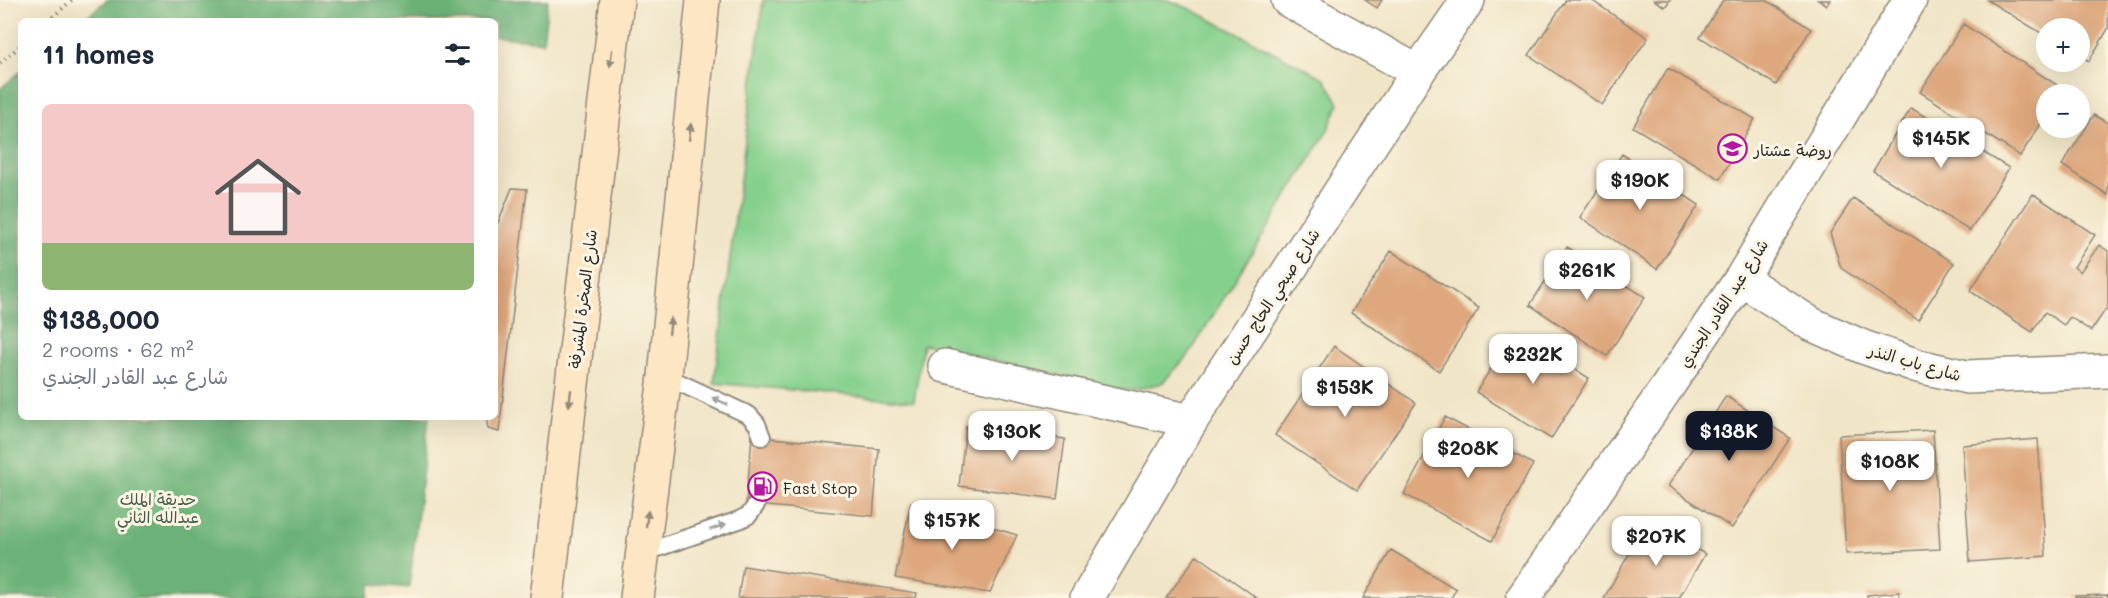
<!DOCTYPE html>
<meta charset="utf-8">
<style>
body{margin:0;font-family:Mali,"Playpen Sans Arabic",sans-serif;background:#f6f6f7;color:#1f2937;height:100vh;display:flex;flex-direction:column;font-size:22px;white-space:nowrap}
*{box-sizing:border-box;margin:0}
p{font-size:20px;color:#747a83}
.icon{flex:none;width:33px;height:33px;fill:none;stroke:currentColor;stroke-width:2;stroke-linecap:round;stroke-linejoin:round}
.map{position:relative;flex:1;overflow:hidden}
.drawer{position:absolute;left:18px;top:18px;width:480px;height:402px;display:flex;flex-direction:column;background:#fff;border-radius:9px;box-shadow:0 6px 24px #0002}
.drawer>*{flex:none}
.buttons{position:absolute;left:2036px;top:18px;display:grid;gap:12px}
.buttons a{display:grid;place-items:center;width:54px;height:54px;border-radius:50%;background:#fff;box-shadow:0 6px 24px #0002;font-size:30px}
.price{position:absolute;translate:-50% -51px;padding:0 14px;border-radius:12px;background:#fff;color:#222;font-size:20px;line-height:39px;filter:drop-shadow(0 2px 3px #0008)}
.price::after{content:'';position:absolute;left:50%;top:36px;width:18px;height:14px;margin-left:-9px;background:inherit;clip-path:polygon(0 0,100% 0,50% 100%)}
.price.on{background:#111827;color:#fff}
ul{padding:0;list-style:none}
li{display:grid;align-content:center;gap:12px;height:318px;padding:0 24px}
li span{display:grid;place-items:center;height:186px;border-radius:9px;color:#555}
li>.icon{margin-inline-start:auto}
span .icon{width:108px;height:108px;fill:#fffc;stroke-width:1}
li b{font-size:26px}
h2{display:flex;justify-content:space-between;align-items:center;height:72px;padding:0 24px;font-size:26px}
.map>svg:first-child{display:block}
.green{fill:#86d08d;stroke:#587e5c;stroke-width:1.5}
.forest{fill:#6cb278;stroke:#4c6e52;stroke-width:1.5}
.building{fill:#dea77d}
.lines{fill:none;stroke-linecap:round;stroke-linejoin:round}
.service-casing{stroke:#8e8879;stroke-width:20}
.minor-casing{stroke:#8e8879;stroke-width:36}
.tertiary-casing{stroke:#8e8879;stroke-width:36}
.secondary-casing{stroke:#8e8879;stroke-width:36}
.path{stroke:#8e8879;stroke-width:4;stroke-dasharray:1.5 4.5;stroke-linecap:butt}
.service{stroke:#fff;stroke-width:16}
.minor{stroke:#fff;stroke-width:33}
.tertiary{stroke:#fff;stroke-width:33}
.secondary{stroke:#fce6c4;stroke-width:33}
.oneway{fill:#948878}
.oneway2{fill:#a0a0a0}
.labels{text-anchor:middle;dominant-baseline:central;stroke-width:6;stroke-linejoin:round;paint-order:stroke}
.poi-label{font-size:16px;fill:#2b2b2b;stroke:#fcf5e5;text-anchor:start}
.street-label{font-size:16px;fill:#2b2b2b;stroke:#fcf5e5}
.park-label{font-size:16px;fill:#465d48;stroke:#fcf5e5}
</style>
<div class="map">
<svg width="2108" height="598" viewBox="0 0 2108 598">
<rect width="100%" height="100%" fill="#fcf5e5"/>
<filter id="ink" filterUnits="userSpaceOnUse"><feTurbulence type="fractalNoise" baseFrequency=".0167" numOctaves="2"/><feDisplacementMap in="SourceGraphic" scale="12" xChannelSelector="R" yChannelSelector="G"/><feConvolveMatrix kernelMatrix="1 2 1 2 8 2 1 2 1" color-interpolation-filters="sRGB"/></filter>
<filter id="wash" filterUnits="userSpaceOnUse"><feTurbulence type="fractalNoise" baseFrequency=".008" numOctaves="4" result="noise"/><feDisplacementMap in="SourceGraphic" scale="24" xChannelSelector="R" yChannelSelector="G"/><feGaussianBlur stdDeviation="1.35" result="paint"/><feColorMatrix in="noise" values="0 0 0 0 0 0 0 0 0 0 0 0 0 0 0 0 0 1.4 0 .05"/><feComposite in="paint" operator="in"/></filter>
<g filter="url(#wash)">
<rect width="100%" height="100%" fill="#f1e5c7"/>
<path class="green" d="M763 0H1169L1194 11 1324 78 1339 103 1327 132 1188 356 1162 383 1130 391 923 344 914 401 714 383Z"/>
<path class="forest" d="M107 0H548L543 42 495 36V21H82Z
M21 71V417H429L409 588 371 584 368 598H0V89Z"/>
<g id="blocks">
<path class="building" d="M1365 0H1382L1377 8Z
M1566 0H1591L1648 38 1602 105 1529 55Z
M1654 0H1670L1665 7Z
M1723 0H1766L1811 29 1776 85 1700 37Z
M1818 0H1830L1827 5Z
M1987 0H2108V29L2089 61 2079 55V28H2046V36Z
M1963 24 2063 89 2060 94H2046V116L2020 156 1920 92Z
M1668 68 1755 119 1720 179 1633 127Z
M1911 108 2009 168 1970 231 1873 171Z
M2094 115 2108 123V195L2062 165Z
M1622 154 1699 205 1657 269 1580 217Z
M512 188 527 189 499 432 488 429 486 417H495V230Z
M2033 194 2095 235 2074 267 2080 272 2099 245 2108 251V306L2091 331 2070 317 2064 325 2045 312 2032 332 1970 291Z
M1853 198 1954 263 1918 320 1841 268 1830 233Z
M1567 247 1645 297 1607 356 1530 305Z
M1391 251 1479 308 1439 371 1351 313Z
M1514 332 1589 378 1551 439 1476 392Z
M1334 346 1416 403 1357 490 1275 435Z
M1726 396 1790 438 1732 528 1668 486Z
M1445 417 1533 464 1492 541 1404 494Z
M966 426 1065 439 1057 499 959 486Z
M1933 430 1940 549 1846 554 1839 435Z
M752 436 879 449 873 516 746 504Z
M2038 439 2046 556 1970 562 1962 445Z
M911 503 1017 535 990 593 895 578Z
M1648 521 1705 554 1679 598H1604Z
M1391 550 1456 589 1451 598H1363Z
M1197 555 1257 598H1166Z
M743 566 917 593 916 598H738Z
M1899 592 1900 598H1867V595Z
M2108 595V598H2075V596Z"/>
</g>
</g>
<g filter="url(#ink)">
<use href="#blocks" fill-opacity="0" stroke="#8e8879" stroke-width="1.5"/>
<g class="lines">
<defs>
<path id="service" d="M665 376 749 415 757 424 762 437
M643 553 739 520 749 515 756 505"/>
<path id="minor" d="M1288 0 1418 72
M1741 279 1811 324 1863 347 1918 366 1967 377 2108 371
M945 366 1191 421
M1523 598 1741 279 1910 0"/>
<path id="tertiary" d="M1087 598 1191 421 1418 72 1468 0"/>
<path id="secondary" d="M547 598 617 0
M637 598 665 376 703 0"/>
</defs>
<use href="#service" class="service-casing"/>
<use href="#minor" class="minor-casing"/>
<use href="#tertiary" class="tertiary-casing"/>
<use href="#secondary" class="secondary-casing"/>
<path class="path" d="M48 21 72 0
M0 63 21 45"/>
<use href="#service" class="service"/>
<use href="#minor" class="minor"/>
<use href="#tertiary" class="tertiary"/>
<use href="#secondary" class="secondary"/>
</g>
<defs><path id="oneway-solid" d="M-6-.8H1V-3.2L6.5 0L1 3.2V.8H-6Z" transform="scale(1.5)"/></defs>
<g class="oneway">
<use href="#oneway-solid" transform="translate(611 58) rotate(97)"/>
<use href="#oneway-solid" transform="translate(690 132) rotate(-84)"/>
<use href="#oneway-solid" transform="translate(670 326) rotate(-84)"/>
<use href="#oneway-solid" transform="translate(570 398) rotate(97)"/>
<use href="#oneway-solid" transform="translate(647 519) rotate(-83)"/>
</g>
<g class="oneway2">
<use href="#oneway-solid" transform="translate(720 401) rotate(-156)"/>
<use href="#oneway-solid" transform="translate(718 527) rotate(-19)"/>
</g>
</g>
<defs>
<symbol id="school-ring" viewBox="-11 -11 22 22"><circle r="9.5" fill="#fcf5e5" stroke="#b5179e" stroke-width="1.5"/><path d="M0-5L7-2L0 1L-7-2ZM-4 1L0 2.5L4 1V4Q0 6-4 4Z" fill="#b5179e"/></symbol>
<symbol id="fuel-ring" viewBox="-11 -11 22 22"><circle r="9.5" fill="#fcf5e5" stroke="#b5179e" stroke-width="1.5"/><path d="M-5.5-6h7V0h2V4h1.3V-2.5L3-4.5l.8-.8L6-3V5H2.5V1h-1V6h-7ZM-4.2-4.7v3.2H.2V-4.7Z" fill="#b5179e"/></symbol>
</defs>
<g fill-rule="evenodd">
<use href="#school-ring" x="1716" y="132" width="33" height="33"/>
<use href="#fuel-ring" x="746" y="470" width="33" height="33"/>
</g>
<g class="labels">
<g class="poi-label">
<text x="1754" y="149">روضة عشتار</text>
<text x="783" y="487">Fast Stop</text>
</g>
<g class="street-label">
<text transform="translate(1272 296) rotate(-57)">شارع صبحي الحاج حسن</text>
<text transform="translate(582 299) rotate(-83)">شارع الصخرة المشرفة</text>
<text transform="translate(1723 303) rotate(-57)">شارع عبد القادر الجندي</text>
<text transform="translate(1915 362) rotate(16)">شارع باب النذر</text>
</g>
<g class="park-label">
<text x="158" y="498">حديقة الملك<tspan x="158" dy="18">عبدالله الثاني</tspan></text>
</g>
</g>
</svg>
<div class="buttons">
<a>+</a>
<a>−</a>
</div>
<b class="price" style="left:1941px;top:169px">$145K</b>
<b class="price" style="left:1640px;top:211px">$190K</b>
<b class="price" style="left:1587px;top:301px">$261K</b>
<b class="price" style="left:1533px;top:385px">$232K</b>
<b class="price" style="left:1345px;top:418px">$153K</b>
<b class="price" style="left:1012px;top:462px">$130K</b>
<b class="price on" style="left:1729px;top:462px">$138K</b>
<b class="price" style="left:1468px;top:479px">$208K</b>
<b class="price" style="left:1890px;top:492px">$108K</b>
<b class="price" style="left:952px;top:551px">$157K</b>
<b class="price" style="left:1656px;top:567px">$207K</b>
<section class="drawer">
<h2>11 homes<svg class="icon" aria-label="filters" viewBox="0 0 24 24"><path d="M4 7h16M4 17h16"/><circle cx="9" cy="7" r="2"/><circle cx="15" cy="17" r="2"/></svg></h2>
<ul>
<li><span style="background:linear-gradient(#f6c9c9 75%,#8fb573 0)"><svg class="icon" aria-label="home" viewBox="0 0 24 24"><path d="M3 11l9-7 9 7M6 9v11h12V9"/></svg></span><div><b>$138,000</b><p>2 rooms · 62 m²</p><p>شارع عبد القادر الجندي</p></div></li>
</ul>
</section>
</div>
